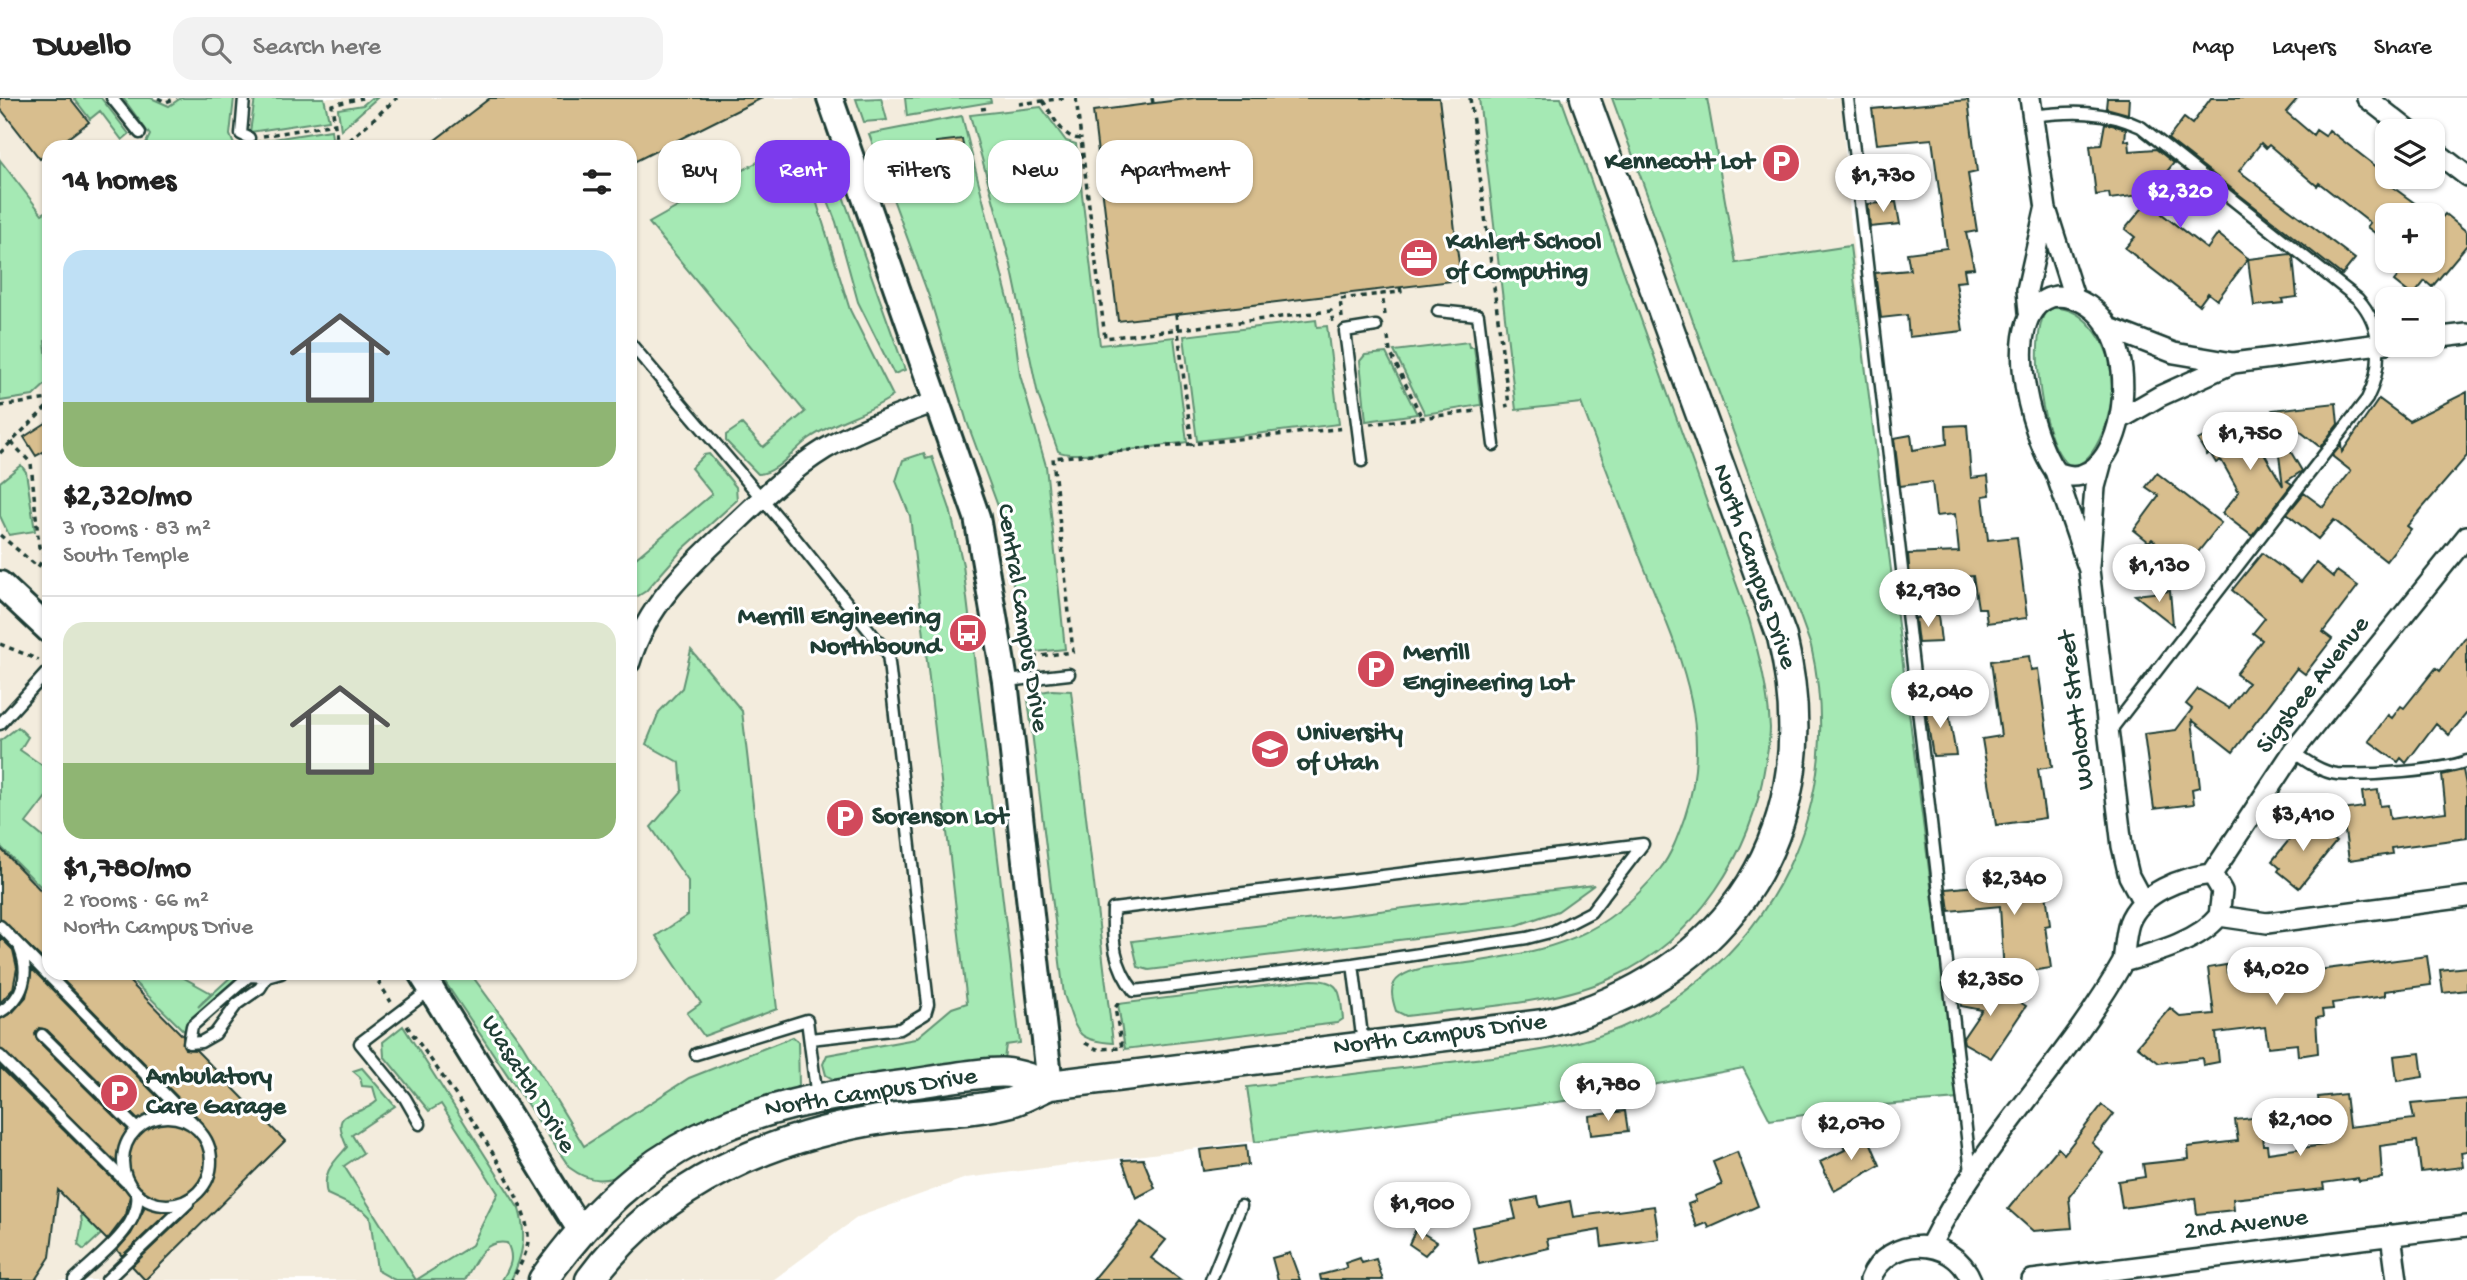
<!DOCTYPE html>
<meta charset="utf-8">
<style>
body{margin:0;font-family:"Gochi Hand",sans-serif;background:#f2f2f2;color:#222;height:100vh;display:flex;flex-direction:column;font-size:26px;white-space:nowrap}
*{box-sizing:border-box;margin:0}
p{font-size:23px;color:#767676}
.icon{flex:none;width:38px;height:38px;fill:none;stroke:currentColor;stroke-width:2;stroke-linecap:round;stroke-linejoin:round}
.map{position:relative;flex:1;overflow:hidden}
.details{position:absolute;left:42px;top:42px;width:595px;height:840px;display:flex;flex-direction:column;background:#fff;border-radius:21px;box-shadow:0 2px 5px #0004}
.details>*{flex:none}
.banner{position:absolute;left:658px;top:42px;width:665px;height:63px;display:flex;gap:14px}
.buttons{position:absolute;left:2375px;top:21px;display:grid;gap:14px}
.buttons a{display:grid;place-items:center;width:70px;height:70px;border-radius:14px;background:#fff;box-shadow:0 2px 5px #0004;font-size:35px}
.price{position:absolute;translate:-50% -60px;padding:0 16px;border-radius:24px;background:#fff;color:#222;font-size:23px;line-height:46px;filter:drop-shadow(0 2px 4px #0008)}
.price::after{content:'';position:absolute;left:50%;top:42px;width:21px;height:16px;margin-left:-10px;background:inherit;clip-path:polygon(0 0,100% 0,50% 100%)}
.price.selected{background:#7c3aed;color:#fff}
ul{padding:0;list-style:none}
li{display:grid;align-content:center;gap:14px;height:371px;padding:0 21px}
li+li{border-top:2px solid #e0e0e0}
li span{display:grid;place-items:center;height:217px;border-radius:21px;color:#555}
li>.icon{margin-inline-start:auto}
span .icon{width:126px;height:126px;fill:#fffc;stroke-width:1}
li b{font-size:30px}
h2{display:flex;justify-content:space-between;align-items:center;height:84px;padding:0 21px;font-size:30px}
.pill{padding:0 24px;border-radius:21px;background:#fff;box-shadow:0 2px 5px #0004;font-size:24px;line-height:63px}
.pill.selected{background:#7c3aed;color:#fff}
header{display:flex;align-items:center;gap:42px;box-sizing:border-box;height:98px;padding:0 35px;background:#fff;border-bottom:2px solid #e0e0e0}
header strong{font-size:33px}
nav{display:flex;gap:38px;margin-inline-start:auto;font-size:24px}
.search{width:490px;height:63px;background:#f2f2f2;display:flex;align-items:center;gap:18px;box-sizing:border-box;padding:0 24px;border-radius:21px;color:#767676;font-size:26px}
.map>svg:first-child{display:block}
.built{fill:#f3ecdd;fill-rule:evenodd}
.green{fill:#a5e9b4;stroke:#629374;stroke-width:2}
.building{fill:#d8be8e;stroke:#1f3d34;stroke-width:2;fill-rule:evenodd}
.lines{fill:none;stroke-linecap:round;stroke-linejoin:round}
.service-casing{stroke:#1f3d34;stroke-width:15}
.minor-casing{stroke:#1f3d34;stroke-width:24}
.tertiary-casing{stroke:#1f3d34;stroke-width:30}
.secondary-casing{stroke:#1f3d34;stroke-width:33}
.path{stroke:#1f3d34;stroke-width:3.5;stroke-dasharray:5 5;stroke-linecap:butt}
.service{stroke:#fff;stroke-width:10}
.minor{stroke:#fff;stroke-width:19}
.tertiary{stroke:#fff;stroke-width:24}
.secondary{stroke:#fff;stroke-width:28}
.labels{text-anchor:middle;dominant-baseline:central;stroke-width:6;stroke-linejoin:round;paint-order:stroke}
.poi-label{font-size:26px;font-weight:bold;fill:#1f3d34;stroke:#fff;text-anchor:start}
.street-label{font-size:26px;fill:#1f3d34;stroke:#fff}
</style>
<header>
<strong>Dwello</strong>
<div class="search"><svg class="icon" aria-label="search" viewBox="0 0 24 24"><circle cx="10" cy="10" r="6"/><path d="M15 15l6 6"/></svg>Search here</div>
<nav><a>Map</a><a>Layers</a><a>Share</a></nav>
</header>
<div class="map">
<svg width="2467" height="1182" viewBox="0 0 2467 1182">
<rect width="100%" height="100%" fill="#fff"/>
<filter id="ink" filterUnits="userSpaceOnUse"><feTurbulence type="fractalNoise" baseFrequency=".0143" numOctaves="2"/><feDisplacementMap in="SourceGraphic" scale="14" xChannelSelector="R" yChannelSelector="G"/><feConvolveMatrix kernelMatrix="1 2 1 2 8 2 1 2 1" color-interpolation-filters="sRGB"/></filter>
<g filter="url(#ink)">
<path class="built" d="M0 0H1841L1851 129 1893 502 1929 800 1958 1001 1858 1009 1770 1022 1743 970 1572 1002 966 1080 858 1119 773 1182H0ZM49 49H630V875H49Z"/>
<path class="green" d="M74 0H101L129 36 122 42 100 13 90 21Z
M123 0H151L169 8 181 0H234L230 37 235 49H144L150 37Z
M255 0H324L329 22 250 34Z
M371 0H377L341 32 338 11 363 7Z
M881 0 887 22 864 24 856 1Z
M905 0H990L991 4 907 18Z
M1479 0H1561L1749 521C1759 557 1768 592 1770 630 1770 642 1767 655 1765 667 1752 755 1697 841 1614 879 1554 907 1472 909 1406 918L1396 913C1392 901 1388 887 1400 879 1418 867 1446 868 1467 865 1552 852 1604 841 1660 771 1672 756 1679 735 1685 718 1716 626 1676 549 1642 464 1622 411 1601 358 1581 305L1516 312Z
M1612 0H1707L1736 165 1850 148 1958 1001 1858 1009 1770 1022 1743 970 1572 1002 1255 1044 1247 989C1312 981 1377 973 1442 965 1487 959 1534 956 1578 944 1669 921 1748 854 1788 770 1822 700 1828 622 1811 548Z
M1041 9 1066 43 1076 46 1100 247 1174 239 1187 344C1165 347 1071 363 1058 353L1038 297 1011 167 970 17Z
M962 18 1013 221 1020 277 1046 368 1065 551 1026 555 999 411 967 324 931 204 869 36Z
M331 32 332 40 322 49H255L254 44Z
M779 52 794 56 806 70 850 212 893 298C868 316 836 322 810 340 795 350 777 376 758 376L726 343V337L742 326 763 349 805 314 649 125Z
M827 53 905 272 894 276 858 204 836 124 811 60Z
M0 62 42 116 49 112V242L45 243 49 283 33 298 0 303Z
M2053 210C2087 208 2112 251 2113 282 2115 306 2098 367 2071 368 2041 352 2028 240 2046 213Z
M1316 222 1317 229 1327 228 1339 326 1197 343 1184 238Z
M1468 244 1469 249H1474L1481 307 1425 316 1394 253Z
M1386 255 1417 316 1366 323 1360 263 1365 257Z
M924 355 926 361 932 359 950 411 963 467 1020 945 1006 947 1004 961 838 984 826 977 823 966 827 957 915 941 952 910 967 905 910 418 896 383 903 362Z
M709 356 736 389 737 402 683 451 646 493 630 503V465L712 396 691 370 704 357Z
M21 367 26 374 35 433 9 437 0 418V384Z
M691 552 742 613 777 911 704 938 687 915 701 905 656 838 688 817V783L651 729 682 693 680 665 646 646 659 614 682 590Z
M1052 592 1071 593 1113 945C1073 942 1077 932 1064 897L1028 601 1036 595Z
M18 629 28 639 20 652 49 672V695L26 725 49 744 47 795 0 748V643Z
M1594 787 1558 813 1515 828 1149 872 1138 869 1132 843Z
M125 875H175L211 895 198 909 233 877 244 875 209 905 184 933Z
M439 875H470L522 946 584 1048 689 980 793 939 798 943 799 988 628 1075C605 1084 590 1085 570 1070Z
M1312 882C1342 882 1340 895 1343 921L1337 925 1125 951 1118 906Z
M403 928 519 1111C527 1138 523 1157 511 1182H502C510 1169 515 1160 507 1145 483 1141 475 1164 465 1182H395L393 1181 377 1172 370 1119 364 1113 327 1096C321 1074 335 1063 347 1049 327 1006 358 1022 377 1003L373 989 362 988 360 979 353 973 362 970 395 1008 352 1037 363 1055 344 1068 416 1182 472 1147 498 1095 441 1006 429 1013 384 958 383 944Z
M78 1094 112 1126 84 1152 78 1147 82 1126Z"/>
<path class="building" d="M0 0H70L89 24 56 49H49V54L40 61 0 10Z
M490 0H762L630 66V49H426Z
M1194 0H1439L1461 182 1118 223 1093 13Z
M2107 0H2129L2128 16 2106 10Z
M2211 0H2298L2286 14 2313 37 2316 32 2325 38 2329 32 2387 77 2383 82 2431 117H2387V144L2367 129 2370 125 2319 85 2317 88 2269 47 2266 50 2261 45 2239 73 2355 161 2342 177 2168 41 2184 20 2192 26Z
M1968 2 1977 74 1968 76 1977 133 1966 135 1974 170 1964 171 1966 183 1956 184 1963 233 1909 239 1907 217 1881 220 1875 175 1910 172 1907 155 1947 150 1932 41 1877 46 1872 11Z
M2105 25 2126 31 2125 43 2129 42 2130 53 2156 51 2174 65 2158 84 2176 100 2162 116 2207 151 2218 136 2249 161 2290 156 2293 159 2297 199 2282 201 2283 205 2254 208 2248 161 2217 202 2208 195 2199 207 2125 150 2135 139 2125 131 2155 95 2110 101 2109 95 2096 97 2090 48 2101 47Z
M962 41 967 73 941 77 936 44Z
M1896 104 1900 126 1870 129 1868 106Z
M2445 116 2467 134V147L2432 189 2425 183 2413 198 2394 183 2410 163H2432V118L2439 123Z
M2467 294V358L2407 428 2411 431 2386 463 2334 422 2318 441 2287 416 2304 395 2323 409 2351 373 2332 358 2341 347 2342 354 2379 301 2409 323Z
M2336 305 2338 326 2320 349 2273 312Z
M2242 317 2283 388 2275 327 2302 373 2287 383 2292 386 2252 438 2222 415 2239 394 2221 362 2216 365 2210 355 2207 357 2198 342Z
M49 323V351L36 358 24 339Z
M1967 327 1971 380 1988 378 1990 397 1983 398 1988 442 2017 439 2027 520 1987 525 1985 510H1978L1973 478 1963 479 1962 475 1910 479 1908 456 1959 454 1955 416 1936 418 1932 384 1900 388 1894 340 1911 337 1913 352 1947 346 1946 328Z
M2157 375 2221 425 2187 468 2152 441 2149 444 2134 432 2159 398 2146 389Z
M2262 455 2301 484 2316 465 2333 479 2337 473 2358 488 2323 534 2332 541 2305 576 2297 570 2233 654 2192 622 2200 689 2192 691 2194 706 2154 711 2144 636 2176 632 2192 611 2186 606 2198 591 2229 610 2248 585 2236 576 2262 542 2253 535 2265 520 2232 492Z
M2170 493 2173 527 2135 497Z
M1938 517 1941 544 1918 545 1915 520Z
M2467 537V615L2449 637 2436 625 2406 665 2401 660 2398 664 2369 643 2388 617 2392 620 2401 608 2404 610 2436 570 2440 573Z
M2029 558 2031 572 2038 571 2052 669 2038 671 2045 720 1996 727 1982 641 2001 638 1991 563Z
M1947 605 1956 657 1933 658 1925 608Z
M2463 672 2467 692V740L2391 750 2392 756 2349 762 2342 712 2364 709 2362 694 2378 692 2380 708 2388 707 2390 721 2446 714 2442 677Z
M2306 721 2336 744 2299 790 2278 773 2280 770 2272 763Z
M0 750 49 801V867L0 821Z
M2043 771 2050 827 2045 828 2051 870 2004 877 2000 808 1949 813 1946 791 1997 786 1996 777Z
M0 839 13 852 17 870 13 891 0 905Z
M2427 858 2431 887 2385 893V898L2332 905 2333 911 2322 912 2323 919 2316 920 2318 955 2298 958 2297 946 2268 949 2265 929 2216 935 2219 964 2203 967 2202 960 2159 965 2137 948 2170 910 2181 919 2214 916 2208 870 2226 867 2227 875 2239 873 2240 882Z
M2467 869V892L2443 895 2440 872Z
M32 871 193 1035 200 1037 205 1031 203 1025 56 875H121L183 938 185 951 196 952 285 1043 145 1182 132 1168 193 1110 195 1104 191 1098 183 1100 122 1158 117 1152 131 1136 144 1111 141 1090 131 1092 126 1117 107 1142 58 1092 50 1159 35 1182H0V969L121 1089 129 1091 133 1085 131 1079 0 951V921L13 914 26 899ZM39 930 47 932 141 1025V1036L131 1035 37 942 35 936Z
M1995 888 2026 908 1991 960 1964 945 1963 940 1982 912 1961 908 1959 893Z
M2420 955 2423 979 2397 983 2394 958Z
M2345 996 2349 1029 2414 1021 2411 1006 2467 1001V1053L2461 1054 2463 1069 2421 1074 2417 1043 2380 1048 2382 1080 2359 1083 2358 1080 2323 1085 2324 1091 2233 1101 2234 1112 2197 1116 2195 1100 2122 1110 2118 1083 2145 1079 2143 1066 2189 1061 2188 1049 2238 1043 2235 1022 2260 1019 2263 1047H2267L2268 1055 2324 1047 2318 999Z
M2102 1007 2114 1016 2092 1045 2103 1055 2069 1099 2072 1130 2033 1133 2008 1111 2058 1050 2064 1056Z
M1625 1013 1628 1033 1591 1037 1589 1018Z
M1866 1034 1880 1067 1834 1093 1820 1064 1845 1052 1842 1045Z
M1246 1047 1248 1067 1203 1073 1200 1052Z
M1737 1054 1758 1108 1709 1130 1707 1125 1697 1129 1688 1106 1696 1103 1694 1098 1722 1087 1713 1064Z
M1143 1061 1155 1090 1136 1100 1122 1062Z
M1538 1099 1540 1109 1570 1103 1573 1119 1654 1108 1659 1141 1602 1149 1600 1132 1547 1141 1549 1150 1479 1166 1472 1129 1516 1121 1512 1104Z
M1141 1124 1166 1142 1151 1160 1181 1182H1093Z
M1416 1131 1437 1144 1425 1157 1409 1146Z
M1290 1155 1300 1182H1278L1272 1160Z
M1360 1160 1362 1165 1376 1161 1383 1182H1321L1320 1177 1347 1170 1345 1165Z"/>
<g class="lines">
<defs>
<path id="service" d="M112 0 140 35
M244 0 241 36 249 40
M1848 0 1971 1074
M2032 18C2072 13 2104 12 2141 29L2358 201C2383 228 2383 269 2367 301L2111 632
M1438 213 1478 217 1494 347
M630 245 791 435 888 556 928 906 925 916 900 931 810 941
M1362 363 1345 233 1376 228
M1007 583 1069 576
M0 626 49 572
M2293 654C2306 663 2321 674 2337 676 2364 678 2443 673 2467 663
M1643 746 1591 814 1554 833 1527 840 1353 866 1134 893C1114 868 1112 842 1113 811Z
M0 828 198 1030
M1353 866 1363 946
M267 879 260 890 237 906 215 936 201 944 189 945 192 928 249 878 267 879 281 875
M0 914C24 900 30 876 20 851
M42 937 136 1030
M696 956 807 922 817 1000
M0 958 126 1084
M123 1063a44 44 0 1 1 88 0a44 44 0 1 1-88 0Z
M420 1026 405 1000 360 945 431 891
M74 1182C96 1160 142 1129 137 1096
M107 1182 188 1105
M1211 1182 1241 1108"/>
<path id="minor" d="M2030 0 2046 111 2074 199
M2367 0 2409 33
M2432 51 2467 78
M2056 198C2159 200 2130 413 2055 373 2031 339 1995 209 2056 198Z
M2029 214 2027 192 2045 112
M2107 229 2174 255 2233 265
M2432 240 2467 236
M2120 321 2160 298 2233 265 2387 245
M2055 373 2089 472 2122 748 2129 778 2143 804
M2089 468 2095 389 2102 363
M630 564C648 503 694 464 739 422 765 397 794 370 825 351 860 330 900 317 938 303
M2219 818 2267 825 2467 799
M2123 864C2125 851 2125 838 2129 825 2140 795 2182 779 2212 776L2293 654 2467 438
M2391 1137 2397 1182
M1930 1148C1981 1045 2067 964 2123 864 2154 855 2198 844 2219 818L2222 793 2212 776
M1870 1182C1887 1137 1953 1137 1971 1182
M2032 1182 2467 1128"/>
<path id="tertiary" d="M830 0 977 419 1005 583 1050 987
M0 486 49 532
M421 875 580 1132"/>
<path id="secondary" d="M543 1182C642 1043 740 1007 904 987 927 984 989 972 1009 975 1023 977 1037 983 1050 987
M590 1182C661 1085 774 1037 890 1020 929 1014 973 1014 1011 1004 1024 1000 1037 992 1050 987L1544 926C1732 879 1828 729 1782 539L1585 0"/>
</defs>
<use href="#service" class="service-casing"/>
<use href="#minor" class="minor-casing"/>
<use href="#tertiary" class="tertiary-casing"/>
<use href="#secondary" class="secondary-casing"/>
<path class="path" d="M158 0 166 4 177 0
M1076 0 1081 41
M1152 0 1153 5
M1470 0 1509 307 1505 308
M1043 3C1053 17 1062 41 1081 41L1105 240 1331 213 1333 225
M1019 6 1065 0
M981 11 989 10
M263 38 335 26
M338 49 332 7 362 0
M342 49 397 0
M1176 216 1192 348
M1385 217 1382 196 1401 194 1400 189
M1342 220 1340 201 1382 196
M1388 239 1390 254 1422 320
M0 308 49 301
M1370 326 1477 313
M11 344 31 365 39 449 49 459
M0 355 49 307
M0 437 38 469 46 456
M0 546 39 562
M1023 560 1073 554 1053 360 1345 330
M373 875 391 904
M407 928C437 971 526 1090 528 1137 529 1154 520 1167 512 1182
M1085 945 1097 951 1122 950 1115 910 1121 901"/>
<use href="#service" class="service"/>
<use href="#minor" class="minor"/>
<use href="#tertiary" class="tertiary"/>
<use href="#secondary" class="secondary"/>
</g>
</g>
<defs>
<symbol id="parking-disc" viewBox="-11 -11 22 22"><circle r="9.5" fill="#d1495b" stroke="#fff"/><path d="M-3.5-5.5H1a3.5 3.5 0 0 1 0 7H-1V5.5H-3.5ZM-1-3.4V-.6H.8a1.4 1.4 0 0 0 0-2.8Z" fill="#fff"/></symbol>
<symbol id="office-disc" viewBox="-11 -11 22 22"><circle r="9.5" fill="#d1495b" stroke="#fff"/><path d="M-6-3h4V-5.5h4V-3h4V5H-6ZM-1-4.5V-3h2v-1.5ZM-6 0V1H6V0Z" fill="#fff"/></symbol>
<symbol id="bus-disc" viewBox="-11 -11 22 22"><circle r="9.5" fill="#d1495b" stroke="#fff"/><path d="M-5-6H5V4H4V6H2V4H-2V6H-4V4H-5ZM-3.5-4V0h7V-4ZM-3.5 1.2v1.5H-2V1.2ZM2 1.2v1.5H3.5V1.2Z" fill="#fff"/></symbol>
<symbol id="university-disc" viewBox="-11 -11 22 22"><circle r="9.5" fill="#d1495b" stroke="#fff"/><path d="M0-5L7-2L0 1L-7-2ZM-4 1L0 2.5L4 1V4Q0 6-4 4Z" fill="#fff"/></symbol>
</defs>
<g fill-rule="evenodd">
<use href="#parking-disc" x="1759" y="43" width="44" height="44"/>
<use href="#office-disc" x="1397" y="138" width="44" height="44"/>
<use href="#bus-disc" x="946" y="513" width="44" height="44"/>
<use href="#parking-disc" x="1354" y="549" width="44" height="44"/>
<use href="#university-disc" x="1248" y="629" width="44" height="44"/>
<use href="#parking-disc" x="823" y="698" width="44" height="44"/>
<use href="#parking-disc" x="97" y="973" width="44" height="44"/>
</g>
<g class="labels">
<g class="poi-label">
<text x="1754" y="65" text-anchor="end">Kennecott Lot</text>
<text x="1446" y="145">Kahlert School<tspan x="1446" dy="30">of Computing</tspan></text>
<text x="941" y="520" text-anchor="end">Merrill Engineering<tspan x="941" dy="30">Northbound</tspan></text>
<text x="1403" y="556">Merrill<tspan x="1403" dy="30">Engineering Lot</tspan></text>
<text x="1297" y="636">University<tspan x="1297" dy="30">of Utah</tspan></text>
<text x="872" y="720">Sorenson Lot</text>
<text x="146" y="980">Ambulatory<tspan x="146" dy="30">Care Garage</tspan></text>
</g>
<g class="street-label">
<text transform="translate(1753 469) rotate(71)">North Campus Drive</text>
<text transform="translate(1021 520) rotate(81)">Central Campus Drive</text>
<text transform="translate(2314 588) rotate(-52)">Sigsbee Avenue</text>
<text transform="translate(2078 612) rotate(-97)">Wolcott Street</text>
<text transform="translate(1440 938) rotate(-7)">North Campus Drive</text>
<text transform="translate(527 987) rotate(58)">Wasatch Drive</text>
<text transform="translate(871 996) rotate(-9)">North Campus Drive</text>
<text transform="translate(2246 1128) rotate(-7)">2nd Avenue</text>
</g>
</g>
</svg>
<div class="buttons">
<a><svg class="icon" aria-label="layers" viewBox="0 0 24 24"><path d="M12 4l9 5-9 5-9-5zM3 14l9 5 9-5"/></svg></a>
<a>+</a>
<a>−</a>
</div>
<b class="price" style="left:1883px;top:116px">$1,730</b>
<b class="price selected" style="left:2180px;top:132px">$2,320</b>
<b class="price" style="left:2250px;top:374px">$1,750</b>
<b class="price" style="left:2159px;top:506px">$1,130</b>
<b class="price" style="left:1928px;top:531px">$2,930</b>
<b class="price" style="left:1940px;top:632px">$2,040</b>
<b class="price" style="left:2303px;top:755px">$3,410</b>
<b class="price" style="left:2014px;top:819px">$2,340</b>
<b class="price" style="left:2276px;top:909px">$4,020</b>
<b class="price" style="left:1990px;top:920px">$2,350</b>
<b class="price" style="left:1608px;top:1025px">$1,780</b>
<b class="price" style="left:2300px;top:1060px">$2,100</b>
<b class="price" style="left:1851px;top:1064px">$2,070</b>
<b class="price" style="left:1422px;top:1144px">$1,900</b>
<div class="banner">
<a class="pill">Buy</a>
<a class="pill selected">Rent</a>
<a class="pill">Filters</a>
<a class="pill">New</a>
<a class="pill">Apartment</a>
</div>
<section class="details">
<h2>14 homes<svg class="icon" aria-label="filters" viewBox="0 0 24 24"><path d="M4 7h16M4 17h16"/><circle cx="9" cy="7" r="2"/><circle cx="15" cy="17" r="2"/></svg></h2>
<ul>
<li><span style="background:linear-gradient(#bfe0f5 70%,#8fb573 0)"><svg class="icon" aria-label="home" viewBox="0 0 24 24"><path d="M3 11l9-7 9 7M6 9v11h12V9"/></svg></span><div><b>$2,320/mo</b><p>3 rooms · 83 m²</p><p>South Temple</p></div></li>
<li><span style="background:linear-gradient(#dfe7d0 65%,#8fb573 0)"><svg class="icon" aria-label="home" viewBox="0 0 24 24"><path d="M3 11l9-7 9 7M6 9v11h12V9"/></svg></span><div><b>$1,780/mo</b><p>2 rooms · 66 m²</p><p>North Campus Drive</p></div></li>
</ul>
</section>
</div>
